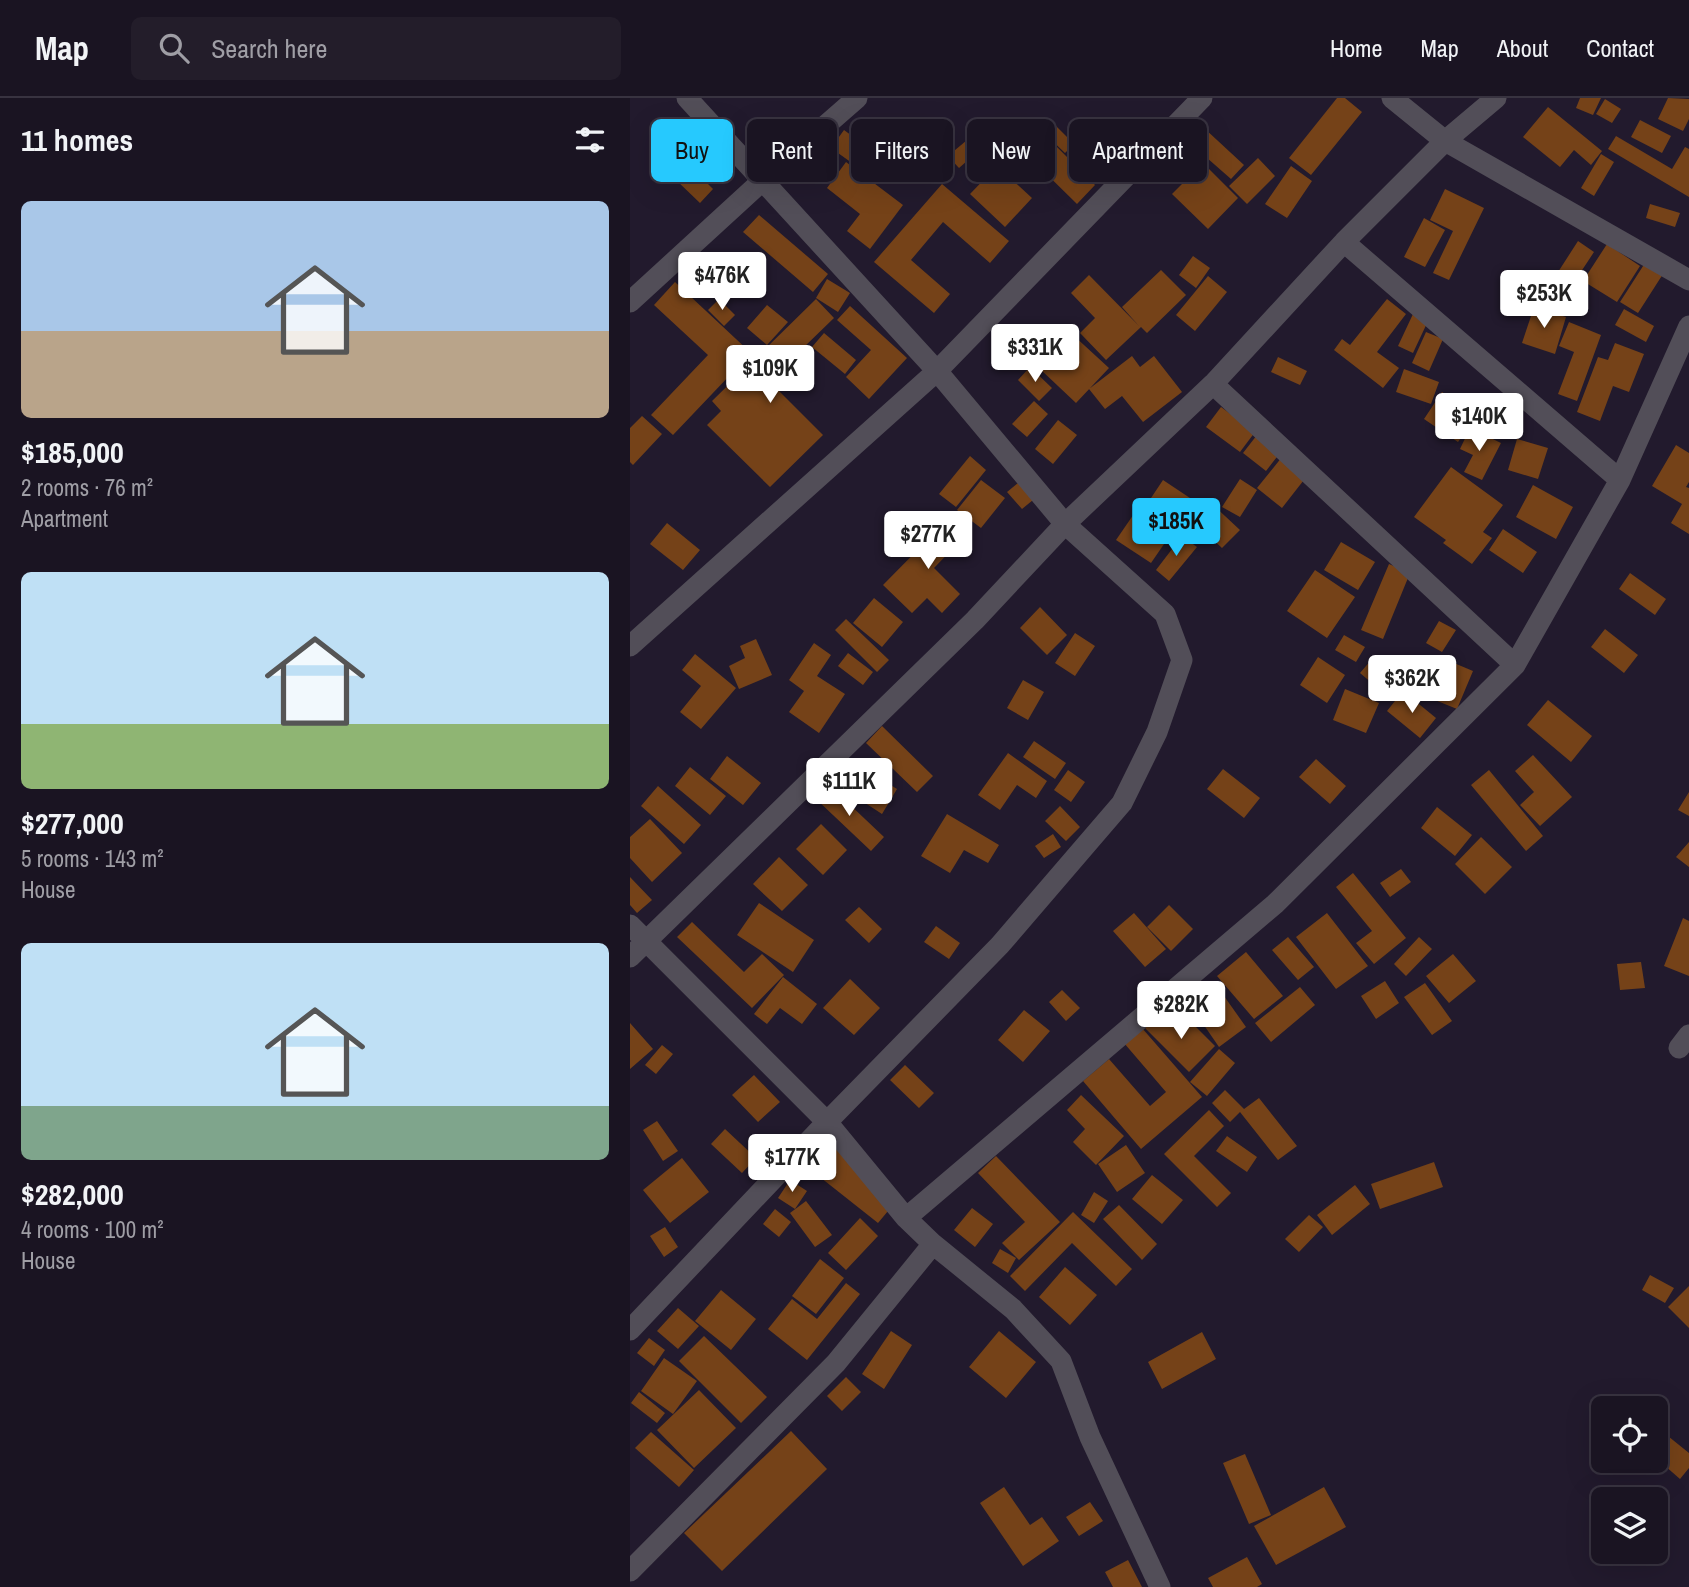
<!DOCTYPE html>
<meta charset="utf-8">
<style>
body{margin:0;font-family:"Archivo Narrow",sans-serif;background:#231d2a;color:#f1f3f6;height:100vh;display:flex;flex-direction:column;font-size:26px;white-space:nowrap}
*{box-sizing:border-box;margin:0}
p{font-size:23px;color:#9f9ea5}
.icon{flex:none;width:38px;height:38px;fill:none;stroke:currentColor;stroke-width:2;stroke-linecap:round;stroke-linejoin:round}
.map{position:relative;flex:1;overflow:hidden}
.drawer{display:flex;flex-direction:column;background:#1a1422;width:630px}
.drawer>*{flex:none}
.banner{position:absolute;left:21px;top:21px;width:665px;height:63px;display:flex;gap:14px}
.tools{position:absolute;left:961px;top:1298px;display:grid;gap:14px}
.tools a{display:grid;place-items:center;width:77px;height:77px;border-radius:10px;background:#1a1422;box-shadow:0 7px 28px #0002,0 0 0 2px #383340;font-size:35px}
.price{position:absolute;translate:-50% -60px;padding:0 16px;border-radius:7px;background:#fff;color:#222;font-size:23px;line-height:46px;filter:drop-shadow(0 2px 4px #0008)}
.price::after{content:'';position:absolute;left:50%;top:42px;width:21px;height:16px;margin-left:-10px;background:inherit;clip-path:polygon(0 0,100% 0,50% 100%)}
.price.selected{background:#26c9fe;color:#111}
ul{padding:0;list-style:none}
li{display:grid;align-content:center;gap:14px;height:371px;padding:0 21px}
li span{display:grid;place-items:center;height:217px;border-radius:10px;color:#555}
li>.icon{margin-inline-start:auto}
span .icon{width:126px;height:126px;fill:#fffc;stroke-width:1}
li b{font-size:30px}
h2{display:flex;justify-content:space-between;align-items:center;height:84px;padding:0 21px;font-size:30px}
.tag{padding:0 24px;border-radius:10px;background:#1a1422;box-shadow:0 7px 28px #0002,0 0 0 2px #383340;font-size:24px;line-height:63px}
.tag.selected{background:#26c9fe;color:#111}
header{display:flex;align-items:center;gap:42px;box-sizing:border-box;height:98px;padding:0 35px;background:#1a1422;border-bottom:2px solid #383340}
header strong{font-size:33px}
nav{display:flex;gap:38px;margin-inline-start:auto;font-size:24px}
.search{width:490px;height:63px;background:#231d2a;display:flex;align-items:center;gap:18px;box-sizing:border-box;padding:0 24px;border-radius:10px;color:#9f9ea5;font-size:26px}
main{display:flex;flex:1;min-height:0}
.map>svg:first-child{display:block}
.building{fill:#754218}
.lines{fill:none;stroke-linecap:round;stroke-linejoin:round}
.street{stroke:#524e58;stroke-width:21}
</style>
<header>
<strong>Map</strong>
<div class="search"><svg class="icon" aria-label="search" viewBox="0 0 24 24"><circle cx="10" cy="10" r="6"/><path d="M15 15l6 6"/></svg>Search here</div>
<nav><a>Home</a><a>Map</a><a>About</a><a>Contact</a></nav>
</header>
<main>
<section class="drawer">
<h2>11 homes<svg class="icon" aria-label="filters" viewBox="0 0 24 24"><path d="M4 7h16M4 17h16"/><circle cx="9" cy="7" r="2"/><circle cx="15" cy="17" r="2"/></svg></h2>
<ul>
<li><span style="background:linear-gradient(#a9c7e8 60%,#b9a48a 0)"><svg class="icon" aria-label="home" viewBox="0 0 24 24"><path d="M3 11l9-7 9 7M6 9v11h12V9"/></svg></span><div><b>$185,000</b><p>2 rooms · 76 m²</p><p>Apartment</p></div></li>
<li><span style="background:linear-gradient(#bfe0f5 70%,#8fb573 0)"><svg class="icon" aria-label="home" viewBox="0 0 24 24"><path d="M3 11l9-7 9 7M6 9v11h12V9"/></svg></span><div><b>$277,000</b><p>5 rooms · 143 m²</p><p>House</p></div></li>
<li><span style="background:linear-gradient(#bfe0f5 75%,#7fa58c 0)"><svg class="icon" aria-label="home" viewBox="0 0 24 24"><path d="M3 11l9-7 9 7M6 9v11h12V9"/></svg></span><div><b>$282,000</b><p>4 rooms · 100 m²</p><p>House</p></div></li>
</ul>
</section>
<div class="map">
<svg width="1059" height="1489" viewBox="0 0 1059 1489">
<rect width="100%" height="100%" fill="#221a2d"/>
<path class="building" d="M707 0H715L732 14 681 77 659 60Z
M950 0H971L963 17 946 10Z
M1038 0 1059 1V21L1053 33 1028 21Z
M975 1 991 11 982 25 966 16Z
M918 9 972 53 961 67 944 52 930 69 893 39Z
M1010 22 1041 38 1032 55 1001 39Z
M423 25 444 46 435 55 413 34Z
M408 30 465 87 447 106 389 49Z
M574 30 614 67 601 81 560 45Z
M214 32 263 68 250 85 201 50Z
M343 37 353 49 329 70 318 58Z
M986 38 1042 71 1055 49 1059 51V99L978 51Z
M971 56 984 64 964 98 951 90Z
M628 60 645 78 617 106 599 88Z
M216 64 273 107 240 151 217 133 230 116 197 90Z
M573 65 608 100 578 131 542 96Z
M59 67 83 91 70 105 45 81Z
M367 68 402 100 375 129 340 96Z
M661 68 682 83 657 120 635 106Z
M312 86 379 143 360 165 313 124 281 162 320 196 304 215 244 164Z
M815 91 854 110 819 182 803 175 823 133 800 122Z
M1020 106 1050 115 1045 129 1016 120Z
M129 117 198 176 183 194 113 134Z
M794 120 815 132 795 169 774 159Z
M948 143 964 154 937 195 921 185Z
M977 146 1010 168 987 204 953 183Z
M563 158 580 170 566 190 549 177Z
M1015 165 1033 176 1008 215 990 204Z
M531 172 556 197 517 235 511 229 476 262 450 235 465 220 441 195 459 177 509 228 492 209Z
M578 178 597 194 565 233 546 217Z
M197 181 220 195 208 214 186 200Z
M45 184 121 255 43 337 21 317 78 257 24 207Z
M89 201 105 217 94 228 78 212Z
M186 201 204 220 139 283 193 337 140 389 77 327 91 313 82 303Z
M757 201 776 216 747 254 769 270 753 290 704 252 712 241 720 247Z
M137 207 158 224 137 247 117 230Z
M220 208 277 260 239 301 216 279 241 252 207 222Z
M904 209 936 219 925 256 892 245Z
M994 211 1024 228 1016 244 985 227Z
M783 216 798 223 783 255 768 248Z
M939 224 971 237 947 303 928 296 944 254 929 248Z
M796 234 813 241 799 273 782 265Z
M194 235 226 262 215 276 182 249Z
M442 236 479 270 446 305 410 271Z
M985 245 1014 256 999 294 983 288 970 323 947 314 968 259 978 262Z
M502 258 510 269 524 258 552 294 513 324 492 298 475 311 459 291Z
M648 259 677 273 670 287 641 274Z
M400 269 422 290 409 303 388 282Z
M774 271 809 284 801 306 766 294Z
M812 294 847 318 828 344 794 321Z
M404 303 418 316 397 339 382 326Z
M591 309 625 334 610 354 576 329Z
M12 318 32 336 3 367 0 364V330Z
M428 322 447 337 423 366 405 351Z
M840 330 871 345 852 382 834 374 843 357 830 351Z
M627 337 650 355 636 373 613 355Z
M887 341 918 350 908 381 878 372Z
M1046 347 1059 355V384L1056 389 1059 390V436L1041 425 1052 406 1022 388Z
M340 358 356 372 326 409 309 396Z
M652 359 677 378 652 410 627 390Z
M821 369 873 407 853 434 862 440 842 466 813 445 816 442 784 419Z
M610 381 627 392 610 419 592 409Z
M351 382 375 400 351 430 327 412Z
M533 382 566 404 548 431 515 409Z
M388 385 403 402 392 411 377 394Z
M903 387 943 409 926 441 886 419Z
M580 404 610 432 592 450 562 422Z
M508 410 543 433 521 465 486 442Z
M321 418 338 435 304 470 330 496 312 515 297 500 282 515 253 487Z
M37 425 70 452 53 472 20 446Z
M873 431 907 454 893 475 859 452Z
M552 438 567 449 539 483 526 472Z
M711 444 745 464 728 492 694 472Z
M759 466 780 475 753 541 731 532Z
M685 472 725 499 697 540 657 513Z
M1000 475 1036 501 1025 517 989 491Z
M244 500 273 524 252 549 223 525Z
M410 509 437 537 417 557 390 530Z
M216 521 259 562 247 574 205 532Z
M809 523 826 532 812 554 796 545Z
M975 531 1008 557 994 575 961 549Z
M445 535 465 548 445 578 425 565Z
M714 537 735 549 726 564 705 552Z
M126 541 142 577 109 591 99 568 115 560 110 548Z
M184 545 201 557 187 578 215 596 189 635 159 614 174 593 159 582Z
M218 555 243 574 233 587 208 568Z
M65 556 106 590 71 631 50 614 71 588 52 572Z
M688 559 715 577 697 605 670 587Z
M812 560 843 573 827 611 778 591 789 567 806 575Z
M742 561 761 579 750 592 730 575Z
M393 582 414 594 398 622 377 610Z
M715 591 749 605 736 635 703 622Z
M773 593 806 620 790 640 757 613Z
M918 602 962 638 941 664 897 627Z
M252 628 303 678 287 694 236 645Z
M404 643 436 665 425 681 393 659Z
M378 655 417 683 406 700 387 687 370 712 348 697Z
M903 657 942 699 910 728 890 707 904 694 885 673Z
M97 658 131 685 113 707 80 681Z
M686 661 716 688 700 706 669 679Z
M60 669 96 698 80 717 45 688Z
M593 671 630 700 614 720 577 691Z
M438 672 455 684 441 704 424 692Z
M859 672 913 738 896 753 841 687Z
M241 675 267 691 252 716 226 699Z
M198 686 254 739 241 753 185 700Z
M28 688 71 727 54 746 11 708Z
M1059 694V718L1048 712Z
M430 708 450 729 436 743 415 723Z
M807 709 842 737 825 758 791 730Z
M317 716 369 747 358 765 334 752 320 775 291 758Z
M20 721 52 755 22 784 0 760V739Z
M191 726 217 752 193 777 166 751Z
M423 736 431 749 414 760 405 748Z
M851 739 882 769 855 796 825 766Z
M1059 744V769L1046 759Z
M149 759 178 787 152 813 123 786Z
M771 771 781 784 760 799 750 785Z
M723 775 776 840 744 866 726 845 742 833 706 789Z
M0 779 22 802 7 815 0 807Z
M129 805 184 842 163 874 107 837Z
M539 807 563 831 541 853 517 829Z
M229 809 252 831 239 845 215 822Z
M504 815 536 851 515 869 483 833Z
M697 815 738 868 706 891 666 839Z
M1053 820 1059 823V878L1034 868Z
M62 824 114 874 132 856 154 877 122 910 47 839Z
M306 828 330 845 319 861 294 844Z
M658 839 684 869 668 882 642 852Z
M789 839 802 851 776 878 764 866Z
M616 854 653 898 624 921 587 878Z
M823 856 846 883 819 905 796 878Z
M1011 864 1015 890 990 892 987 866Z
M153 879 187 906 172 926 150 910 137 926 124 916Z
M220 881 250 910 224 937 193 910Z
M755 883 769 905 746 921 731 898Z
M795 885 822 923 802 937 774 899Z
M670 889 685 907 641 944 625 925Z
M432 892 450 910 436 923 419 904Z
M594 898 616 929 589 949 567 917Z
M394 912 420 933 393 964 368 942Z
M532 914 549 932 559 922 585 948 559 974 515 930Z
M0 925 23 951 0 971Z
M512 930 572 999 511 1051 453 983 479 961 520 1008 536 994 494 945Z
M32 947 43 956 26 976 15 967Z
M589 951 605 965 577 998 560 984Z
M275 967 304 995 289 1010 260 982Z
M124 977 150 1004 128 1024 102 997Z
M595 992 614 1011 629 1000 667 1048 648 1062 610 1014 600 1024 582 1005Z
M451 997 494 1038 466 1067 443 1044 455 1031 437 1012Z
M579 1012 594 1028 564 1058 601 1095 587 1109 534 1056Z
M27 1023 48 1053 33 1063 13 1032Z
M95 1031 126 1060 112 1075 81 1046Z
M597 1038 627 1059 617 1074 586 1053Z
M201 1047 268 1101 248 1125 181 1072Z
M496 1047 515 1075 487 1094 468 1066Z
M366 1058 430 1124 389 1162 372 1145 395 1124 348 1075Z
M52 1060 79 1094 40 1125 13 1092Z
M804 1064 813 1089 750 1111 741 1086Z
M522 1077 553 1102 532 1126 502 1101Z
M160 1082 177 1093 165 1111 148 1100Z
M725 1087 740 1106 702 1137 687 1117Z
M464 1094 478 1103 464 1125 451 1117Z
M176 1103 202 1137 185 1149 160 1115Z
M489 1107 527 1146 512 1162 473 1121Z
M342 1110 363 1126 345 1149 324 1132Z
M145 1111 161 1124 149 1139 133 1126Z
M443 1114 502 1171 486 1188 442 1145 395 1193 380 1178Z
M679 1117 693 1129 669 1154 655 1141Z
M230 1120 248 1138 216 1172 198 1155Z
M35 1129 48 1149 34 1159 20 1138Z
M370 1151 386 1160 378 1175 362 1165Z
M190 1161 214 1180 186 1216 162 1198Z
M435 1169 467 1197 440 1227 409 1199Z
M1020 1177 1044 1190 1035 1205 1012 1192Z
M216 1185 230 1196 177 1262 138 1231 162 1201 187 1221Z
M1059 1188V1230L1038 1209Z
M91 1192 126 1221 101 1252 65 1223Z
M48 1210 69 1228 48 1251 27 1233Z
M261 1233 282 1247 254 1291 232 1276Z
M369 1233 406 1264 376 1300 339 1269Z
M572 1234 586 1261 532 1291 518 1264Z
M74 1238 137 1299 111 1325 49 1263Z
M19 1240 35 1252 24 1268 7 1255Z
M34 1260 67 1283 43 1316 11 1293Z
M216 1279 231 1294 212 1313 197 1298Z
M69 1292 106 1330 64 1370 27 1332Z
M9 1294 35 1315 27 1325 1 1305Z
M1028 1330 1059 1355V1370L1050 1381 1026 1360V1333Z
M161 1333 197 1371 92 1473 54 1435Z
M21 1334 64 1372 49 1389 5 1350Z
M615 1356 641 1417 619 1426 593 1365Z
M374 1389 400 1427 412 1419 429 1443 393 1468 350 1405Z
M694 1389 716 1429 646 1467 624 1428Z
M460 1404 473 1423 449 1438 436 1419Z
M617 1459 632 1486 627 1489H583L578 1480Z
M498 1462 512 1489H483L475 1474Z"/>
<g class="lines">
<path class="street" d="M762 0 815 43 1059 182
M714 144 990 382
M0 204 132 83 227 0
M583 286 885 567
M0 548 307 273 572 0
M0 827 197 1024 276 1120 303 1146 383 1211 431 1263 460 1339 530 1489
M0 859 345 522 435 426 583 286 714 144 815 43 866 0
M1049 950 1059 937
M276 1120 645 806 885 567 990 382 1059 228
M0 1232 197 1024 370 847 492 705 527 634 552 562 535 516 435 426 307 273 57 0
M0 1473 206 1265 303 1146"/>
</g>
</svg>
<div class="tools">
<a><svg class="icon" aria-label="locate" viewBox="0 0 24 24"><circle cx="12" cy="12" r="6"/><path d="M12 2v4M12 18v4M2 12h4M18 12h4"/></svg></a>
<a><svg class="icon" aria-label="layers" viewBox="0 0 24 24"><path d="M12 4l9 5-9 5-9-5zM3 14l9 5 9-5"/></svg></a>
</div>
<b class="price" style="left:92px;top:214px">$476K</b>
<b class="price" style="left:914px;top:232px">$253K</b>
<b class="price" style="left:405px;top:286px">$331K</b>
<b class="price" style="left:140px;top:307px">$109K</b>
<b class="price" style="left:849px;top:355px">$140K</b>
<b class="price selected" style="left:546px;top:460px">$185K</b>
<b class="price" style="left:298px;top:473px">$277K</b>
<b class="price" style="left:782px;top:617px">$362K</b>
<b class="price" style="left:219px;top:720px">$111K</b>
<b class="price" style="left:551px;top:943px">$282K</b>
<b class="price" style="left:162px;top:1096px">$177K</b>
<div class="banner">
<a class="tag selected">Buy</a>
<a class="tag">Rent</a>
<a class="tag">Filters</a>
<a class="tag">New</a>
<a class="tag">Apartment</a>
</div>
</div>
</main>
